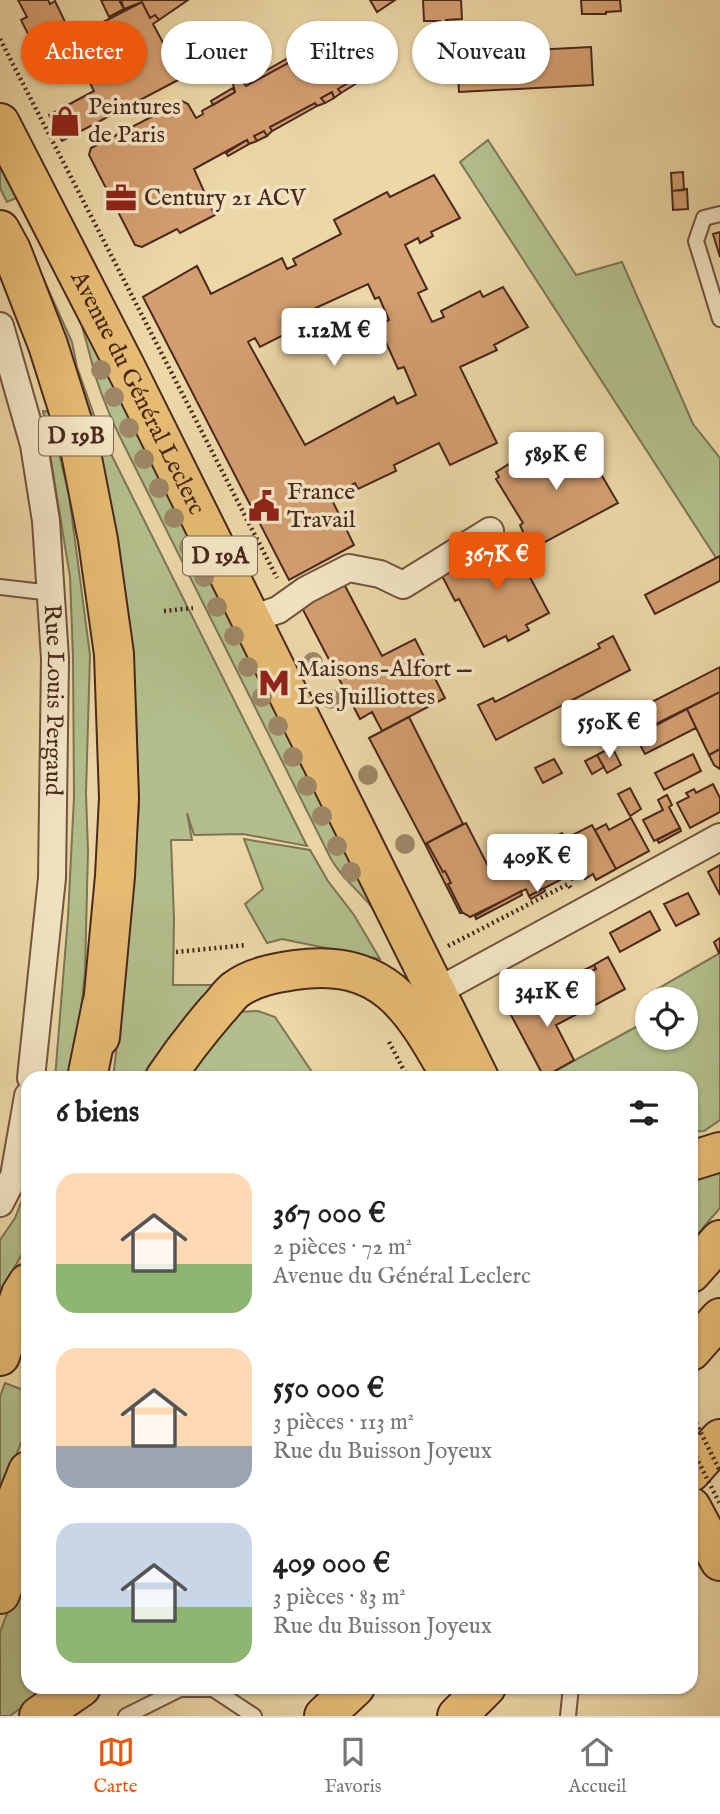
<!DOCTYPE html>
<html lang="fr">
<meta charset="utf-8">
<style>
body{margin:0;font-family:"IM FELL English",serif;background:#f2f2f2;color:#222;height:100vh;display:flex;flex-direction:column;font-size:26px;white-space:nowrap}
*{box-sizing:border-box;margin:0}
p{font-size:23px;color:#767676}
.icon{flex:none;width:38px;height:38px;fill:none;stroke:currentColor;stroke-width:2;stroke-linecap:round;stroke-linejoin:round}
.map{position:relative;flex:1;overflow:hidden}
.sheet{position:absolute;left:21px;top:1071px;width:677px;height:623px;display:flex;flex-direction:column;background:#fff;border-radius:21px;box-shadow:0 2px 5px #0004}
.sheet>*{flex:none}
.hud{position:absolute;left:21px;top:21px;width:679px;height:63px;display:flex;gap:14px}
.buttons{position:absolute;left:635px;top:987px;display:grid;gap:14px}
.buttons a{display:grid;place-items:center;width:63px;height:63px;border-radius:50%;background:#fff;box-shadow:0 2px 5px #0004;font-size:35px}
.price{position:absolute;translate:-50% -60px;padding:0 16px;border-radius:7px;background:#fff;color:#222;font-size:23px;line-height:46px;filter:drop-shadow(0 2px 4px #0008)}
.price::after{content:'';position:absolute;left:50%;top:42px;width:21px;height:16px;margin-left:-10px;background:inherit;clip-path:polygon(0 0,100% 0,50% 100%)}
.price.current{background:#ea580c;color:#fff}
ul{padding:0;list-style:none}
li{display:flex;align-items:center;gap:21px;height:175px;padding:0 35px}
li span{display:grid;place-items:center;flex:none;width:196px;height:140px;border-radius:21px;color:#555}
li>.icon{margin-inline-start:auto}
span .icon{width:84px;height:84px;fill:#fffc;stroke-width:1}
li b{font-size:30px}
h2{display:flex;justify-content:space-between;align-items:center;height:84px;padding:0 35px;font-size:30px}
.pill{padding:0 24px;border-radius:32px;background:#fff;box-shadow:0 2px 5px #0004;font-size:24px;line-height:63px}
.pill.current{background:#ea580c;color:#fff}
.tab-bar{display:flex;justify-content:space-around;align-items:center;height:98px;border-top:2px solid #e0e0e0;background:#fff;font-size:19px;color:#767676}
.tab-bar a{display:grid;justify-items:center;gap:4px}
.tab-bar .current{color:#ea580c}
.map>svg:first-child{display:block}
.green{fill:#b2bf8c;stroke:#7e7454;stroke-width:2}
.building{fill:#d39e6f;stroke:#4a281c;stroke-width:2;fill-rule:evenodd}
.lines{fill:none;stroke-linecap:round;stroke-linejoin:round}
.service-casing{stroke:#72543e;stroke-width:18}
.minor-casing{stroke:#72543e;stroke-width:30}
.primary-casing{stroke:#4a281c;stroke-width:42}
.trunk-casing{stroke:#4a281c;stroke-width:42}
.motorway-casing{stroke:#4a281c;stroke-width:42}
.path{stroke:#4a281c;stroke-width:4.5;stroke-dasharray:2 3.5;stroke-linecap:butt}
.service{stroke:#f3e5c5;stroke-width:14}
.minor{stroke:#f3e5c5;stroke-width:26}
.primary{stroke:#e6bc73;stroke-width:38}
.trunk{stroke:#e6bc73;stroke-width:38}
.motorway{stroke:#e6bc73;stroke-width:38}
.path-bridge{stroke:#4a281c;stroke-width:4.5;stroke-dasharray:2 3.5;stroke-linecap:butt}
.tree{fill:#9e8766}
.labels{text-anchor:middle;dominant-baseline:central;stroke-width:7;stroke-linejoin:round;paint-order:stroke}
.shield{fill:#f3e5c5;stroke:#7d614f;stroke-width:2}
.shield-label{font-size:23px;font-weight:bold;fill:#4a281c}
.poi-label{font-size:24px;fill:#4a281c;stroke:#f3e5c5;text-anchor:start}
.street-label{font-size:24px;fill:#4a281c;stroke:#f3e5c5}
</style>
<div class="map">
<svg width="720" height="1716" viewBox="0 0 720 1716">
<rect width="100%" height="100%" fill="#ecd7a6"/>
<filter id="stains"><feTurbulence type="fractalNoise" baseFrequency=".00286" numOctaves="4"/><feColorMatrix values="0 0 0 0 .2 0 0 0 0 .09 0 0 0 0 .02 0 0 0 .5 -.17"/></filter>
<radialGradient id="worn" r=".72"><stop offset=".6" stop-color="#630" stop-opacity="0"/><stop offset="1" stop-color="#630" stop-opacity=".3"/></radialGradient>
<path class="green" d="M488 140 576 275 622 262 693 424 720 458V564L460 162Z
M0 162 21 196 7 202 0 188Z
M34 258 72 342 77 367 100 432 307 846 243 834 194 835 187 813 192 840H171L174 919 173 985H215L148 1078H113L125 976 139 808 136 709 126 630Z
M76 309 413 978 402 985 406 973C395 950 386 925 370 905 356 888 342 878 331 859L121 439C111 419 103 399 96 378 89 354 85 332 76 309Z
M43 411 49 412 69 495 90 655 86 793 88 851 85 972 74 1078H55L68 917 74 797 73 657 70 577Z
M244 839 310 850 328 881 354 915 380 959 282 939 267 943 245 904 263 889Z
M720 953V1120L704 1131 691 1132V1078L544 1077 647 1021 648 1038H686V999H649L647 995Z
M258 1011 275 1017 316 1078H185L212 1041 240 1012Z
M720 1169V1208L691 1242V1172Z
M28 1185V1244L0 1292V1240L15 1218Z
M5 1383 28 1392 26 1431 0 1494V1397Z
M28 1558V1687H48L10 1716H0V1632Z"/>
<path class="building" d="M18 0H48L50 4 55 1 68 28 34 46 21 20 27 17Z
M101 0H119L124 9 109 17Z
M121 0H188L159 20 155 15 150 18 142 2 124 9Z
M370 0H395L377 12Z
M423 0H461L462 19 446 20V24H440V21H424Z
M581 0H620L621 11 606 12V14H582Z
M142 2 150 18 155 15 159 20 153 24 182 78 62 141 49 115 94 91 68 40Z
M337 34 360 76 338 89 341 93 334 98 332 92 321 98 325 103 317 106 315 103 270 127 272 131 267 136 264 131 254 136 257 141 249 144 247 140 194 169 206 196 209 195 214 203 210 206 215 215 180 233 177 229 142 247 135 245 89 155 91 148 182 101 188 104 196 118 203 114 202 111 235 92 233 84 236 81H242L246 86 292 61 290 57 291 50 299 48 303 53Z
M323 36 326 40 303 53 301 50Z
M591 47 593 85 459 92 457 54Z
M290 57 292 61 246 86 244 83Z
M360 76 362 80 341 93 338 89Z
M233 88 235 92 213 105 211 101Z
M332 92 334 98 325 103 321 98Z
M315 103 317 106 272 131 270 127Z
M264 131 267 136 257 141 254 136Z
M247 140 249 144 228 156 226 153Z
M683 172 684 190 672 191 671 173Z
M434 175 460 218 431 232 433 236 420 243 418 238 405 245 427 289 418 293 432 322 444 317 441 311 480 291 483 297 503 287 528 327 494 345 497 350 460 367 497 443 450 465 439 443 394 465 396 471 358 489 355 483 330 496 354 545 289 580 143 297 197 266 211 294 282 258 287 269 296 265 293 259 341 234 334 220 387 192 390 197ZM368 284 375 299 379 297 389 320 378 325 398 369 404 367 416 395 397 404 394 397 305 445 248 342 255 338 260 347 313 320 309 311Z
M687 189 688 209 673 210 672 191Z
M720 232V257L713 234Z
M582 433 594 455 591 457 618 503 532 549 530 546 520 551 515 540 524 534 520 525 523 523 496 479 499 477 496 472 509 464 512 470Z
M513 536 528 564 524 566 549 613 526 625 529 630 508 641 506 636 484 647 459 599 455 601 441 574Z
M720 556V581L655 614 645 595Z
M344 584 382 656 415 639 445 698 382 731 372 712 360 719 301 606Z
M613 636 630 670 496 740 478 705 493 698 495 702 600 648 598 644Z
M720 667V692L656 724 646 705Z
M720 692V749L709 755 687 709Z
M687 709 696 728 645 754 635 736Z
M409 717 463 824 425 844 369 738Z
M612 747 621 765 607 773 597 755Z
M720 749V769L714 765 709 755Z
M693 754 701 771 664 790 655 773Z
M597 755 604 767 592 774 585 761Z
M554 759 562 773 543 783 535 768Z
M713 784 720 798V812L690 828 677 803 689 797 686 793 694 789 696 793Z
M630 788 641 809 630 816 618 794Z
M667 795 672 805 669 807 680 828 654 841 643 820 663 810 658 800Z
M631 818 649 851 616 869 595 830 606 824 609 830Z
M466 823 488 866 509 855 513 863 533 852 531 849 562 833 565 839 592 825 616 869 596 880 593 874 585 879 583 875 572 880 568 871 558 876 560 880 529 896 526 889 470 917 462 912 448 884 451 883 445 871 443 872 427 843Z
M680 828 681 831 659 843 657 840Z
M427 843 443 872 445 871 451 883 448 884 462 912 460 913 425 844Z
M720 865V895L708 872Z
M544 888 545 891 531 899 529 896Z
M521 891 522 895 476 919 475 916Z
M688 893 699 914 676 926 664 904Z
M650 911 660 930 620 952 610 933Z
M720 938V953H719L714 942Z
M608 957 625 989 586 1010 571 982 596 969 594 965Z
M594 965 596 969 586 974 584 970Z
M557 986 560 992 566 988 579 1013 556 1025 574 1060 544 1077 511 1015 530 1004 528 1001Z"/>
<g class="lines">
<defs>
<path id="service" d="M720 214 704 218 696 241 720 319
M0 587 51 593
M126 1716 180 1689H213L254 1716
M568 1716 571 1687"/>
<g id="minor">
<path id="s1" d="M0 326 34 445 46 521 55 659 52 878 31 1078"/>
<path d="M251 619 278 610 306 590 349 568 380 574 403 585 490 531"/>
<path d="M438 991 720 837"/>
<path d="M0 1203 14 1176 28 1096"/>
</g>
<g id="primary">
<path id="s2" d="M0 123 126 368 479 1078"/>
<path d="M0 230 11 250 48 345 79 443 98 540 114 654 119 798 115 876 100 1037"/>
<path d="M165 1078C181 1054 198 1032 217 1010 223 1004 228 996 235 990 252 977 275 973 295 970 386 957 413 1010 452 1078"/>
<path d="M0 1356 21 1294 28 1283"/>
<path d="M691 1507 720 1561"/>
<path d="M0 1594 28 1522"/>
</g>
<path id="trunk" d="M87 1078 102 1004
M0 1541 28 1471"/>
<path id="motorway" d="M691 1161 720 1152
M691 1273 720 1240
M691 1351 720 1318
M691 1472 720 1439
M39 1716 81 1687
M324 1716 355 1687
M457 1716 486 1687"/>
</defs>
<use href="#service" class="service-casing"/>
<use href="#minor" class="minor-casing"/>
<use href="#primary" class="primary-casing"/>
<use href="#trunk" class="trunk-casing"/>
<use href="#motorway" class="motorway-casing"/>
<path class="path" d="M0 39 277 578
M164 611 193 608
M448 946 568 884 572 890
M176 952 247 945
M389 1042 408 1078"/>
<use href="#service" class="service"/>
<use href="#minor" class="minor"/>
<use href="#primary" class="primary"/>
<use href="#trunk" class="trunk"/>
<use href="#motorway" class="motorway"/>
<path class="path-bridge" d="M691 1413 720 1471
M691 1447 720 1504"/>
</g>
<g class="tree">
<circle cx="101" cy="370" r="10"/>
<circle cx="114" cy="397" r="10"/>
<circle cx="129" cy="428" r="10"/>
<circle cx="144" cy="459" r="10"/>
<circle cx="159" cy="488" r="10"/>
<circle cx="174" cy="518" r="10"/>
<circle cx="189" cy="547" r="10"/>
<circle cx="204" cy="577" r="10"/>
<circle cx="217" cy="607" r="10"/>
<circle cx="234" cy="636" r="10"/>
<circle cx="313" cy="662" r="10"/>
<circle cx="248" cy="667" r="10"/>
<circle cx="262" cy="697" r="10"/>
<circle cx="331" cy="699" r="10"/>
<circle cx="278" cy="726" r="10"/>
<circle cx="293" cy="757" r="10"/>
<circle cx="368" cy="775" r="10"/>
<circle cx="307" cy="786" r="10"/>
<circle cx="322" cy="816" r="10"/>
<circle cx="405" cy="844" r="10"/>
<circle cx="337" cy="846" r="10"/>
<circle cx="351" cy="872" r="10"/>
</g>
<defs>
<symbol id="shop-bare" viewBox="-9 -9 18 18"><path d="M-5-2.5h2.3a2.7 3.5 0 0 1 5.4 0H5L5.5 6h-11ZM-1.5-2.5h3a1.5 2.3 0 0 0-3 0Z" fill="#8f2418" stroke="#f3e5c5" stroke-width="2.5" paint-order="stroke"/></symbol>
<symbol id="office-bare" viewBox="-9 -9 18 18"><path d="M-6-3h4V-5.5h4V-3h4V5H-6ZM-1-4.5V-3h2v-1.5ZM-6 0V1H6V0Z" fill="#8f2418" stroke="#f3e5c5" stroke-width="2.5" paint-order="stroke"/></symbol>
<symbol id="civic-bare" viewBox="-9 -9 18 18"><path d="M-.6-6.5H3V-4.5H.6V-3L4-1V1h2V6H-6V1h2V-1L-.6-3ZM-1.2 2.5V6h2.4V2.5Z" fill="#8f2418" stroke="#f3e5c5" stroke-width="2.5" paint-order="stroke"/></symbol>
<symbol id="metro-bare" viewBox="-9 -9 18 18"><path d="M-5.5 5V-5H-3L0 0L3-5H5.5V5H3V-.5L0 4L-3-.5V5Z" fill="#8f2418" stroke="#f3e5c5" stroke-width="2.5" paint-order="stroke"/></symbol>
</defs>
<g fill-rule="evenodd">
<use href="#shop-bare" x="43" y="99" width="44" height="44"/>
<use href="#office-bare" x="99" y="176" width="44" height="44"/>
<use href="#civic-bare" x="242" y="484" width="44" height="44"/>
<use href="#metro-bare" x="252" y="661" width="44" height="44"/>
</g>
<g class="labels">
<g class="shield">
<rect x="39" y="416.5" width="74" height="39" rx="5"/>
<rect x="183" y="536.5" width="74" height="39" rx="5"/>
</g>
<g class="shield-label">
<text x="76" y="436">D 19B</text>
<text x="220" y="556">D 19A</text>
</g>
<g class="poi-label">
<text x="88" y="107">Peintures<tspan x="88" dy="28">de Paris</tspan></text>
<text x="144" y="198">Century 21 ACV</text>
<text x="287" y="492">France<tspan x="287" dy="28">Travail</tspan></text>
<text x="297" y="669">Maisons-Alfort —<tspan x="297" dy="28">Les Juilliottes</tspan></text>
</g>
<g class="street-label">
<text stroke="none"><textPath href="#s2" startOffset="303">Avenue du Général Leclerc</textPath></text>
<text stroke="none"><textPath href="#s1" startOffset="380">Rue Louis Pergaud</textPath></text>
</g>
</g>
<rect width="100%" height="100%" filter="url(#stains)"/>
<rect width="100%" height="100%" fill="url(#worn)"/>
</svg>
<div class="buttons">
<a><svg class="icon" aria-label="locate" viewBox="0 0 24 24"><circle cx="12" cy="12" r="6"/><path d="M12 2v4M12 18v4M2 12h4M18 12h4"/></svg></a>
</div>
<b class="price" style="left:334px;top:368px">1.12M €</b>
<b class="price" style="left:556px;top:492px">589K €</b>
<b class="price current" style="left:497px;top:592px">367K €</b>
<b class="price" style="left:609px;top:760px">550K €</b>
<b class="price" style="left:537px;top:894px">409K €</b>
<b class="price" style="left:547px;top:1029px">341K €</b>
<div class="hud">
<a class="pill current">Acheter</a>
<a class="pill">Louer</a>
<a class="pill">Filtres</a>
<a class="pill">Nouveau</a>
</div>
<section class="sheet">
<h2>6 biens<svg class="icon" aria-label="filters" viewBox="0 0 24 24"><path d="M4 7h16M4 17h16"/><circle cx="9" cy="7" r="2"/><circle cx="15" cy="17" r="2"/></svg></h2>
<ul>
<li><span style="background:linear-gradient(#ffd9b3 65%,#8fb573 0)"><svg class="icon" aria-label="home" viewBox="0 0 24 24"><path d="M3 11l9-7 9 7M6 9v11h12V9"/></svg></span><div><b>367 000 €</b><p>2 pièces · 72 m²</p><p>Avenue du Général Leclerc</p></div></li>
<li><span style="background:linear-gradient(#ffd9b3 70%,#9aa5b1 0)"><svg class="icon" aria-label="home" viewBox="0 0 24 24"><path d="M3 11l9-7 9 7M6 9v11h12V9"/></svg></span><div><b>550 000 €</b><p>3 pièces · 113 m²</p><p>Rue du Buisson Joyeux</p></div></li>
<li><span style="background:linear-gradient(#c9d6e8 60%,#8fb573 0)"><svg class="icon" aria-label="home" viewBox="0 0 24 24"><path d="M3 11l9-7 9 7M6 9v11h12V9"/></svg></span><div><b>409 000 €</b><p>3 pièces · 83 m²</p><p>Rue du Buisson Joyeux</p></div></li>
</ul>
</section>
</div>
<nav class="tab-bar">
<a class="current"><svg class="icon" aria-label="map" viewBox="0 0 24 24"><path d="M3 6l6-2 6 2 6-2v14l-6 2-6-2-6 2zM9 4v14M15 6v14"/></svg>Carte</a>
<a><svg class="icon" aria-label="saved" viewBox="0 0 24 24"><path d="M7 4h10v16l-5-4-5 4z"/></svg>Favoris</a>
<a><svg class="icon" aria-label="home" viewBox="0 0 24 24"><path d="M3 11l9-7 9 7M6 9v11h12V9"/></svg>Accueil</a>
</nav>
